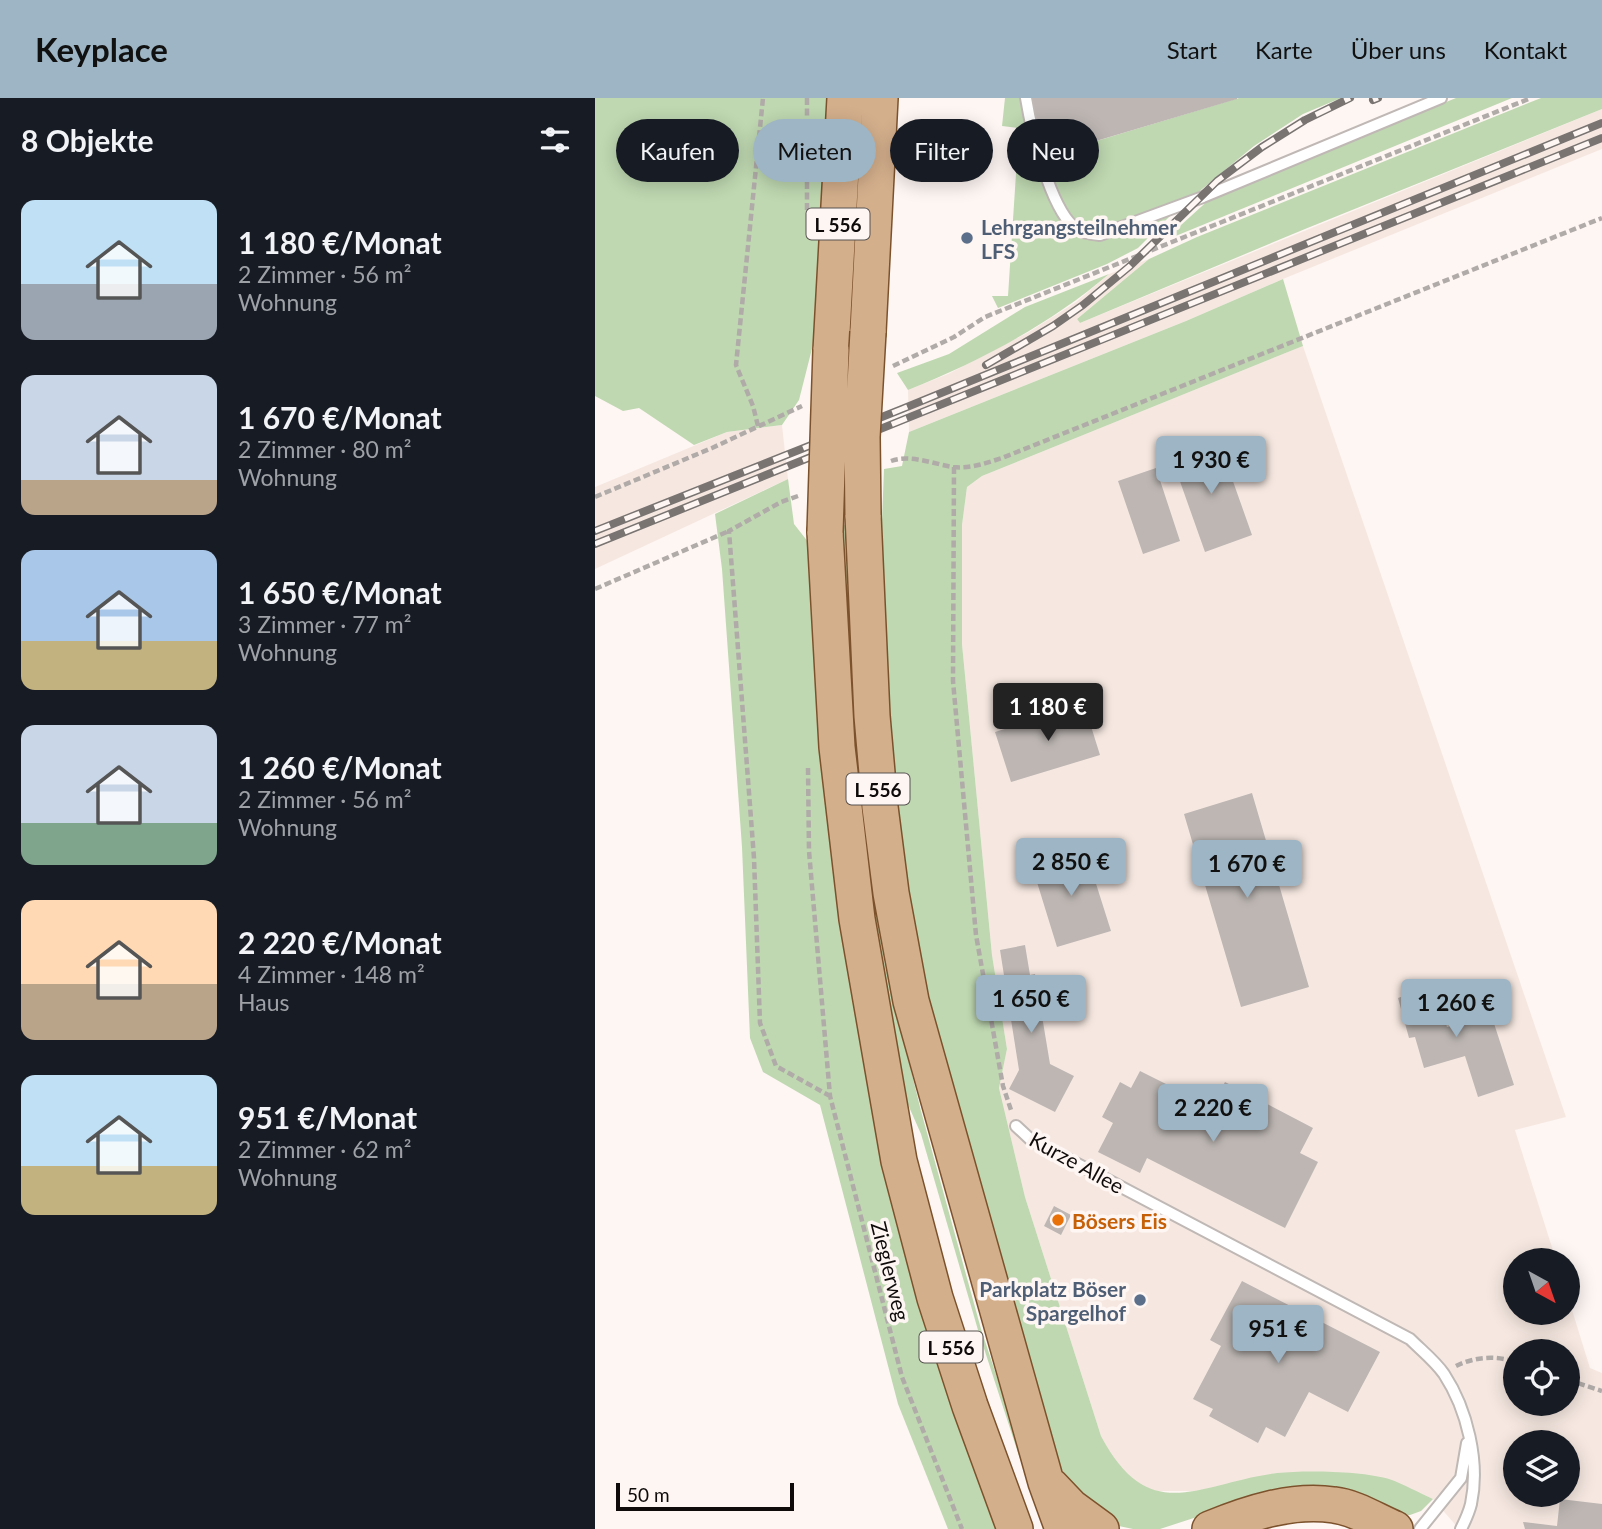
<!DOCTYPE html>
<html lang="de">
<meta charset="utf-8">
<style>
body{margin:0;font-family:Lato,sans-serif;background:#242831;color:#f1f3f6;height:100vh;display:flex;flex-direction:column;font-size:26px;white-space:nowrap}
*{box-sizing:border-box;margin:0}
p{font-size:23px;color:#9ea1a6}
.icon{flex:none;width:38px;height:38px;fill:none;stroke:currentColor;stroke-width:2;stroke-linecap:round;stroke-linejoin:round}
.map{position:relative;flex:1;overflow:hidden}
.details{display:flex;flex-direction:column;background:#171b24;width:595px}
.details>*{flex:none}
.banner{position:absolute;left:21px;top:21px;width:665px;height:63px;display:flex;gap:14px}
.needle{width:46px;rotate:140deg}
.fabs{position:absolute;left:908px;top:1150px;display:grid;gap:14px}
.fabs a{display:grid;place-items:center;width:77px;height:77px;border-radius:50%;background:#171b24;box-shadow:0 4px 18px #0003;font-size:35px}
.scale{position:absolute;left:21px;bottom:18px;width:178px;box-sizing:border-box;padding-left:7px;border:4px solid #0e0b0a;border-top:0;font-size:19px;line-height:24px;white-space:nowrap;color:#0e0b0a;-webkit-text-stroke:5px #fef6f3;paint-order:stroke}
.price{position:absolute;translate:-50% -60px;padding:0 16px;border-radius:7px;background:#9db5c4;color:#111;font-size:23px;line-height:46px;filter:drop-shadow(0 2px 4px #0008)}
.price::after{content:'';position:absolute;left:50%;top:42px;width:21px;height:16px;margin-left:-10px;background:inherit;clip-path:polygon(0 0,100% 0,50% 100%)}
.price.active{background:#222;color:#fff}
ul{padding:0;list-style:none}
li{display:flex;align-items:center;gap:21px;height:175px;padding:0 21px}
li span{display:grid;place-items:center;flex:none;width:196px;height:140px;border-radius:14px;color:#555}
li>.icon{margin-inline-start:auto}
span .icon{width:84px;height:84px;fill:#fffc;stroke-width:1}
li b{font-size:30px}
h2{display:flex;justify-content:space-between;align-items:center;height:84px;padding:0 21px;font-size:30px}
.tag{padding:0 24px;border-radius:32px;background:#171b24;box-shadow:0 4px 18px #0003;font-size:24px;line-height:63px}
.tag.active{background:#9db5c4;color:#111}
header{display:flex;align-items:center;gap:42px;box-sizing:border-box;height:98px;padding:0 35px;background:#9db5c4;color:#111}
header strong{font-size:33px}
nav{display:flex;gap:38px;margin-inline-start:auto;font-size:24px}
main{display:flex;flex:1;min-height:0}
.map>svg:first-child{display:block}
.built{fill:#f6e8e1;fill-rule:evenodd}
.green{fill:#bfd8b1}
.building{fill:#bdb6b3}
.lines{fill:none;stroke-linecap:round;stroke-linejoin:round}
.service-casing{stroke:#bfb8b5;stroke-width:14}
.primary-casing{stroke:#7c522c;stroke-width:38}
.path{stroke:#b0aaa8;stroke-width:4.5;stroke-dasharray:7 3.5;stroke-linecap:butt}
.service{stroke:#fff;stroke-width:10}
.primary{stroke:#d4af8c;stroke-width:35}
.rail-casing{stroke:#797472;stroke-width:8}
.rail{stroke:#fef6f3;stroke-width:5;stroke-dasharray:16;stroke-linecap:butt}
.primary-bridge-casing{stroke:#7c522c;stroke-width:38;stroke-linecap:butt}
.primary-bridge{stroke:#d4af8c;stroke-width:35}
.service-dot{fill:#5c6f8a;stroke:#fef6f3;stroke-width:2.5}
.food-dot{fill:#e8710a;stroke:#fef6f3;stroke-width:2.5}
.labels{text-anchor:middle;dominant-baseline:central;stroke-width:7;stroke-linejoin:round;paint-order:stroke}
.shield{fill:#fef6f3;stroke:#565250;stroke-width:2}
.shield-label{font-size:19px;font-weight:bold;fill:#0e0b0a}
.service-label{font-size:21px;font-weight:bold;fill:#4e5e75;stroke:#fef6f3;text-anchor:start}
.street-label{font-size:21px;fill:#0e0b0a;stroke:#fef6f3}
.food-label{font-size:21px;font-weight:bold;fill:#c56008;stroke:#fef6f3;text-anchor:start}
</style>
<header>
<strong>Keyplace</strong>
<nav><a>Start</a><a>Karte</a><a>Über uns</a><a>Kontakt</a></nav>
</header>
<main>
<section class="details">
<h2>8 Objekte<svg class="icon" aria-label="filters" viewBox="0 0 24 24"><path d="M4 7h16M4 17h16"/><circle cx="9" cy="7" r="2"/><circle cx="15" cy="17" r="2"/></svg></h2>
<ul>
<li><span style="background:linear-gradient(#bfe0f5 60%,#9aa5b1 0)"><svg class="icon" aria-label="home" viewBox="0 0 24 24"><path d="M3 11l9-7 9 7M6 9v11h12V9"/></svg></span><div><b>1 180 €/Monat</b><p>2 Zimmer · 56 m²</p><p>Wohnung</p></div></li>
<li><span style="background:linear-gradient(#c9d6e8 75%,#b9a48a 0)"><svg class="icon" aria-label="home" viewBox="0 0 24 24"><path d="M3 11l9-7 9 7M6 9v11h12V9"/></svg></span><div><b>1 670 €/Monat</b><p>2 Zimmer · 80 m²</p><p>Wohnung</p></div></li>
<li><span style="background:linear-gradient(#a9c7e8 65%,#c2b280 0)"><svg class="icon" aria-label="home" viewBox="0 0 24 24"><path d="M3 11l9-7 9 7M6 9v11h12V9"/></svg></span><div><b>1 650 €/Monat</b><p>3 Zimmer · 77 m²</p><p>Wohnung</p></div></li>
<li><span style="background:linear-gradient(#c9d6e8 70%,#7fa58c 0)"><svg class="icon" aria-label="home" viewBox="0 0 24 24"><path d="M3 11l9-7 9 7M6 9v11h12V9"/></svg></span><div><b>1 260 €/Monat</b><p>2 Zimmer · 56 m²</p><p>Wohnung</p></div></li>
<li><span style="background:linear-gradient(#ffd9b3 60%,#b9a48a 0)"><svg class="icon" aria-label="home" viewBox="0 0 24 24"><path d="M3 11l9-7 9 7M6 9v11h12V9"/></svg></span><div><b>2 220 €/Monat</b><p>4 Zimmer · 148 m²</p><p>Haus</p></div></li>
<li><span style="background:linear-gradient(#bfe0f5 65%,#c2b280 0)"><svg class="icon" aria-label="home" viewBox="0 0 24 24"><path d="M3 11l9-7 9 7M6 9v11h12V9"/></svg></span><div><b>951 €/Monat</b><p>2 Zimmer · 62 m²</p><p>Wohnung</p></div></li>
</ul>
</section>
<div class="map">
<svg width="1007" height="1431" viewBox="0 0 1007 1431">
<rect width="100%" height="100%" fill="#fef6f3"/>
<path class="built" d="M1007 11V51L688 181 591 223 314 334 313 292 353 276 434 234 481 204 514 176 554 161 482 221 485 225Z
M708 248 971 1019 920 1032 961 1162H920V1214H973V1199L995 1270 1007 1275V1431H864L838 1401 793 1381 682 1375 602 1393H560L541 1385 519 1363 506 1338 430 1099 404 990 412 951 397 857 367 546V427L372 389 387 378ZM920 1253H973V1306H920ZM920 1344H973V1396H920Z
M187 327 193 381 0 471V389L132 334Z"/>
<path class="green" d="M0 0H237L225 219 204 302 187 327 132 334 99 347 44 310 28 313 0 298Z
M410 0H427L445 60 644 0H746L708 16 659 48 577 116 543 150 512 166 403 210 397 198H413L424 30 407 28Z
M861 0H917L583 137 578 139 580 136 575 137 617 99Z
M946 0H1007V11L710 131 485 225 482 221 554 161 602 139Z
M514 176C454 227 385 263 313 292L302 275 354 256 430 209Z
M688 181 708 248 387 378 372 389 367 427V546L397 857 412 951 404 990 430 1099 506 1338C555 1430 603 1385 682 1375 710 1372 768 1373 794 1381 809 1386 824 1395 838 1401L826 1413 815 1417 611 1416 565 1431H538L519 1427 500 1416 470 1378 459 1355 347 969 310 796 292 623 281 423 287 422 289 371 307 368 314 334 591 223Z
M193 381 199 426 221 454 258 865 411 1431H353L303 1306 225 1007 168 974 155 940 147 749 127 471 120 416Z
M252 426 258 582 275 758 290 867 326 1013 386 1231 452 1431 423 1355 383 1232 326 1036 307 993 275 798 256 631 246 429Z"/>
<path class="building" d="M427 0H642V1L444 60Z
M623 341 657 437 610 454 576 358Z
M561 370 585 443 548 456 523 383Z
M489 606 505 657 416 684 400 634Z
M657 695 714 889 646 909 589 716Z
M490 751 516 833 462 849 437 768Z
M430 847 435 877 440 876 455 966 479 978 460 1014 414 991 424 972 405 852Z
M831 883 842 893 852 929 859 927V921L894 910 919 987 883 999 870 958 829 970 820 939 814 940 803 900 820 894 818 886Z
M545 973 617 1009 630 984 718 1030 705 1055 723 1064 690 1130 552 1060 545 1075 503 1054 518 1025 507 1019 525 984 536 990Z
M459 1108 476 1117 466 1137 449 1128Z
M647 1183 785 1254 753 1314 714 1294 690 1339 671 1329 663 1345 614 1318 618 1311 598 1301 626 1248 615 1242Z
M965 1401 1007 1406V1431H930L928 1424 962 1428Z"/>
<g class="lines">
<defs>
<path id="service" d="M431 0C436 31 455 109 479 129 486 135 496 136 505 137L608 99 846 0
M421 1028 435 1041 815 1241C826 1252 840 1263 849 1276 872 1311 885 1364 876 1406 874 1414 870 1423 866 1431
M825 1431 866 1380 872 1345"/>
<path id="primary" d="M273 234 285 0
M236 252 250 0
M268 417 277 618 285 709 296 795 316 903 451 1384 468 1431
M230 434 242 649 262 821 304 1063 340 1200 375 1308 420 1431
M456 1388 476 1409 506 1431
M615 1431C654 1415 696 1401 739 1407 759 1409 781 1423 800 1431"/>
</defs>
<use href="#service" class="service-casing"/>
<use href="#primary" class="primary-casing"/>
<path class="path" d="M212 0V115
M298 268 359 239 390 219 936 0
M163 328 158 308 141 267 168 0
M296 363C316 356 338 366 358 369 375 371 391 365 407 360L1007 120
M359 369 358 583 381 837 408 988 417 1015
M203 398 186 404 134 433 159 760 165 925 181 968 235 998
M0 399 117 350 207 308
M0 491 134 433
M213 670 214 753 235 998 307 1279 367 1431
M861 1268C879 1259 901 1257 920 1264
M973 1282 1007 1293"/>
<use href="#service" class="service"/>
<use href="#primary" class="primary"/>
<defs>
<path id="rail" d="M778 2 783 0
M391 267 458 228 488 207 535 168 622 83 667 49 710 22 755 0
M0 433 307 311 1007 25
M0 446 1007 40"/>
</defs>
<use href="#rail" class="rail-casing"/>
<use href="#rail" class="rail"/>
<defs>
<path id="primary-bridge" d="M268 417 267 339 273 234
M230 434 236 252"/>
</defs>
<use href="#primary-bridge" class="primary-bridge-casing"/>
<use href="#primary-bridge" class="primary-bridge"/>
</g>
<g class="service-dot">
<circle cx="372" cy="140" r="7"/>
<circle cx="545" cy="1202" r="7"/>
</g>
<circle class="food-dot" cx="463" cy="1122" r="7"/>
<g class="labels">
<g class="shield">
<rect x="211.5" y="110.5" width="63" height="31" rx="5"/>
<rect x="251.5" y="675.5" width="63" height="31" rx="5"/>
<rect x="324.5" y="1233.5" width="63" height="31" rx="5"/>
</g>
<g class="shield-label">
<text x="243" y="126">L 556</text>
<text x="283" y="691">L 556</text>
<text x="356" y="1249">L 556</text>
</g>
<g class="service-label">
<text x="386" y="128">Lehrgangsteilnehmer<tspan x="386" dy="24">LFS</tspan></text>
<text x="531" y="1190" text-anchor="end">Parkplatz Böser<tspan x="531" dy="24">Spargelhof</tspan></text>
</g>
<g class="street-label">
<text transform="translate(482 1064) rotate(29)">Kurze Allee</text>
<text transform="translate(296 1173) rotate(76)">Zieglerweg</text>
</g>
<g class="food-label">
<text x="477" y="1122">Bösers Eis</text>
</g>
</g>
</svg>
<div class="fabs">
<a><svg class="needle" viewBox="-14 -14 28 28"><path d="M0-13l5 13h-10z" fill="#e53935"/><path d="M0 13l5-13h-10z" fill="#9ea1a6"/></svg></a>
<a><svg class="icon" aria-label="locate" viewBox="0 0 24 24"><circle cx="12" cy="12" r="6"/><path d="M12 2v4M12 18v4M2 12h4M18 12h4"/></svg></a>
<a><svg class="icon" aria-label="layers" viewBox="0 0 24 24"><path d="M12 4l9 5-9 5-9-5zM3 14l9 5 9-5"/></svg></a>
</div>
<div class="scale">50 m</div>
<b class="price" style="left:616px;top:398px">1 930 €</b>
<b class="price active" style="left:453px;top:645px">1 180 €</b>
<b class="price" style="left:476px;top:800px">2 850 €</b>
<b class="price" style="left:652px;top:802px">1 670 €</b>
<b class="price" style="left:436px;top:937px">1 650 €</b>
<b class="price" style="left:861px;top:941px">1 260 €</b>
<b class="price" style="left:618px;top:1046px">2 220 €</b>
<b class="price" style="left:683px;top:1267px">951 €</b>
<div class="banner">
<a class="tag">Kaufen</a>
<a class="tag active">Mieten</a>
<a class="tag">Filter</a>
<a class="tag">Neu</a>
</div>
</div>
</main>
